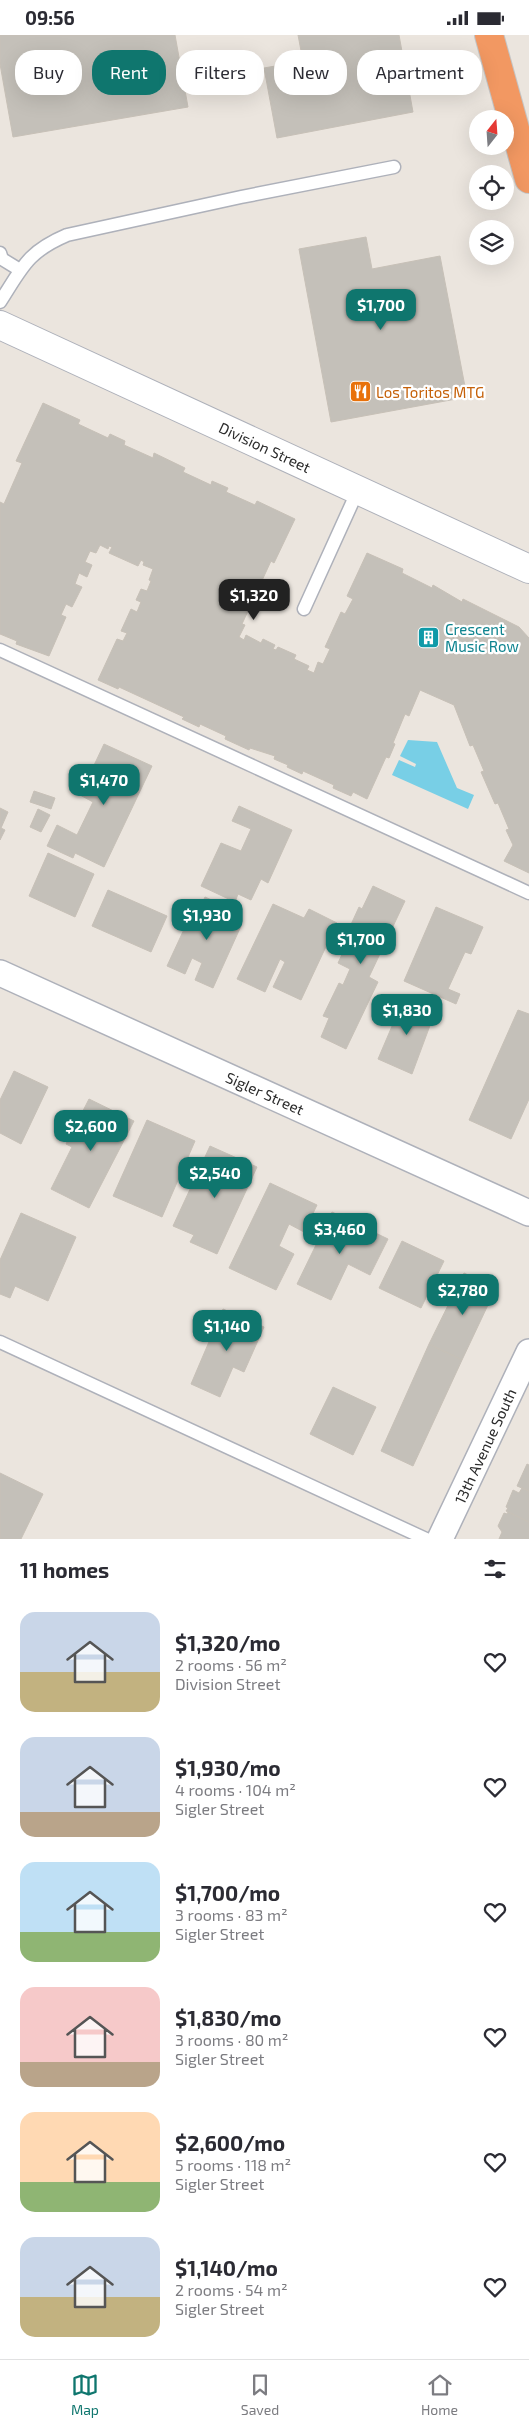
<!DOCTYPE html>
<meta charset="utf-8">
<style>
body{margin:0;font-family:"Exo 2",sans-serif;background:#f7f7f7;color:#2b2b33;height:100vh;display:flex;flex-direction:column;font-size:19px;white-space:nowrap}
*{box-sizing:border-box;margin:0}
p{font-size:16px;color:#7c7c81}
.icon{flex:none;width:28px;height:28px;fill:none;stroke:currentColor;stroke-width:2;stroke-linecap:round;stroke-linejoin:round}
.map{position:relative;height:1504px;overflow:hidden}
.details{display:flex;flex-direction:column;background:#fff;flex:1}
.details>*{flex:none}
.banner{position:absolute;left:15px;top:15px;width:500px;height:45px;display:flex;gap:10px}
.needle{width:32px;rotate:17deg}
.fabs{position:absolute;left:469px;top:75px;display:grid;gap:10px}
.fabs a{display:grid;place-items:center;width:45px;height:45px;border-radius:50%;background:#fff;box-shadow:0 5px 20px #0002;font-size:25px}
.price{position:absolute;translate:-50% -42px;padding:0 11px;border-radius:10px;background:#0f766e;color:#fff;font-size:16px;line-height:32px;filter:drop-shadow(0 1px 2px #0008)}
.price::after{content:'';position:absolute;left:50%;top:30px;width:15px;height:11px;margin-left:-8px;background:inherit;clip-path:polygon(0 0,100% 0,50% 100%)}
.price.active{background:#222;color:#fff}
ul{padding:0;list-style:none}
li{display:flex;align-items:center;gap:15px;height:125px;padding:0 20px}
li span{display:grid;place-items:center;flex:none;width:140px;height:100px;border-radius:15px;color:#555}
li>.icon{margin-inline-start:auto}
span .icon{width:60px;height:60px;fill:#fffc;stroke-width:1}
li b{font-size:21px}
h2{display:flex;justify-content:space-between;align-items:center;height:60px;padding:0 20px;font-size:21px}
.pill{padding:0 18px;border-radius:20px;background:#fff;box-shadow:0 5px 20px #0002;font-size:18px;line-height:45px}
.pill.active{background:#0f766e;color:#fff}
.status{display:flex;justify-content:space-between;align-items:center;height:35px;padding:0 25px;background:#fff;direction:ltr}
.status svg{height:14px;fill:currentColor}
.tab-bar{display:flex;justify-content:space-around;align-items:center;height:70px;border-top:1px solid #e1e1e2;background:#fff;font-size:14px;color:#7c7c81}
.tab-bar a{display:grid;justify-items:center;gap:2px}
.tab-bar .active{color:#0f766e}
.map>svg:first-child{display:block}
.water{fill:#78cfe6}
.building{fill:#c4c0b9;stroke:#c7c0b7}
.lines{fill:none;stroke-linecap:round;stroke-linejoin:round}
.service-casing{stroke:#aeb1ba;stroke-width:15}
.minor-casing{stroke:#aeb1ba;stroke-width:28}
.secondary-casing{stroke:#aeb1ba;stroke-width:30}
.motorway-casing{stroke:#c4c4c4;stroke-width:30}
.service{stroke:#fff;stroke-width:12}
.minor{stroke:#fff;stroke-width:25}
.secondary{stroke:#fff;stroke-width:28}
.motorway{stroke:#f29862;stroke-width:28}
.labels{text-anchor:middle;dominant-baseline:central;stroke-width:4.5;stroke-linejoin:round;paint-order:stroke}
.food-label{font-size:15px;fill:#c56008;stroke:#fff;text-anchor:start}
.street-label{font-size:15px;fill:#2b2b2b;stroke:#fff}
.culture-label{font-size:15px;fill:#0d838f;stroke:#fff;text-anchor:start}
</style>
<div class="status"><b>09:56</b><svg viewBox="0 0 49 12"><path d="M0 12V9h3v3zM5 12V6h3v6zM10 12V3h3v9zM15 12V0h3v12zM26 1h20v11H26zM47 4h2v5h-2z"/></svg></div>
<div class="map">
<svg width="529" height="1504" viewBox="0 0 529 1504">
<rect width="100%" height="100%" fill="#ebe5de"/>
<path class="water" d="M408 705 437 707 457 753 474 760 468 774 392 740 399 725 415 732 416 729 400 721Z"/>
<path class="building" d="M0 0H175L188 72 13 102 0 29Z
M298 0H399L413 77 277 103 264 33 303 26Z
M366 202 372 234 440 221 467 362 331 387 299 214Z
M43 368 80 385 78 389 108 403 110 399 125 406 124 410 153 423 154 418 185 433 183 437 211 450 212 446 228 453 226 457 255 470 257 466 295 484 274 528 271 526 242 589 245 590 239 602 244 605 246 600 261 608 263 604 275 610 273 614 276 615 278 612 296 620 294 624 309 631 307 635 314 638 318 627 323 629 330 614 325 612 341 577 345 579 353 564 347 561 367 518 403 534 402 538 432 553 433 550 462 567 463 564 519 592 529 603V838L504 826 513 810 506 795 509 794 498 768 495 769 481 737 484 736 473 710 470 711 454 670 420 655 409 681 405 679 393 708 395 709 389 723 386 722 367 764 353 757 351 761 333 753 334 750 303 736 302 739 287 732 288 730 274 724 275 721 250 713 249 715 225 704 226 701 200 689 199 692 182 684 184 682 119 652 118 654 98 645 117 604 123 606 127 598 121 596 131 574 137 577 141 567 136 565 141 554 147 556 151 546 149 545 153 534 143 530 144 527 141 525 138 531 109 518 112 512 109 511 108 514 100 510 96 518 90 516 85 527 92 530 87 542 79 538 75 549 82 552 72 572 66 569 61 580 66 582 49 621 16 609 17 606 0 599V467L4 469 22 428 16 426Z
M104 709 152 731 104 832 75 818 73 823 47 811 57 790 77 800 93 767 80 760Z
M34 756 55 763 51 774 30 767Z
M239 771 292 795 268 848 261 844 251 865 238 859 235 867 201 851 221 808 241 816 251 794 232 786Z
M0 773 8 777 1 793 5 795 0 805Z
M38 774 50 780 41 797 30 792Z
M48 818 94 839 75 882 29 861Z
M373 851 405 866 369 942 378 947 346 1014 321 1002 329 983 323 981 339 948 343 950 350 934 338 928 346 911 342 909 359 872 362 874Z
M108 855 167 881 151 917 92 891Z
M205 862 234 875 241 891 213 953 195 945 202 928 192 923 185 939 167 931 193 875 198 877Z
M273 869 304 883 309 874 337 888 301 965 273 952 285 927 280 924 265 957 237 944Z
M436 872 483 892 471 919 465 917 448 954 460 959 456 969 404 946Z
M404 963 435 977 412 1039 378 1024Z
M518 975 529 979V1064L511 1104 469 1085Z
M14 1036 48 1052 21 1109 0 1098V1065Z
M89 1064 134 1086 89 1173 51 1154 72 1112 66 1109Z
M147 1085 195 1106 162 1182 113 1161Z
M210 1111 257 1132 217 1219 190 1207 194 1200 173 1191Z
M270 1148 317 1170 304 1197 289 1189 279 1211 294 1219 276 1255 229 1233Z
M332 1177 388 1204 370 1240 348 1229 331 1265 297 1249Z
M21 1178 76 1202 48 1266 15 1251 10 1263 0 1259V1225Z
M402 1206 444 1226 421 1273 379 1253Z
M464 1238 496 1253 462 1325 429 1309Z
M223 1274 264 1292 244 1337 233 1332 220 1362 191 1349Z
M429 1309 462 1325 413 1431 381 1416Z
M333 1352 376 1372 353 1420 310 1399Z
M527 1429 529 1430V1456L517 1451Z
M0 1438 43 1459 21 1504H0Z
M522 1453 529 1456V1487L506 1476 508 1473 506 1472 513 1455 519 1458Z
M508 1477 529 1487V1504H499L502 1497 498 1491 504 1478 507 1479Z"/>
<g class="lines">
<defs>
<path id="service" d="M0 218 2 224 20 235
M0 267C22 233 27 217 67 200L241 162 394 132
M304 574 358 455
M0 615 529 858
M0 1307 426 1504"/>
<path id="minor" d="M0 938 529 1178
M440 1504 529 1317"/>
<path id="secondary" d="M0 290 529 534"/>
<path id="motorway" d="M489 0 529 144"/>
</defs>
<use href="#service" class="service-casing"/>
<use href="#minor" class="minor-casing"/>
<use href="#secondary" class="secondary-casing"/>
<use href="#motorway" class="motorway-casing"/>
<use href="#service" class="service"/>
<use href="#minor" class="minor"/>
<use href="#secondary" class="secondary"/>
<use href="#motorway" class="motorway"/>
</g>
<defs>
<symbol id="restaurant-square" viewBox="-11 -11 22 22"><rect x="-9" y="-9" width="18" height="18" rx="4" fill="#e8710a" stroke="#fff"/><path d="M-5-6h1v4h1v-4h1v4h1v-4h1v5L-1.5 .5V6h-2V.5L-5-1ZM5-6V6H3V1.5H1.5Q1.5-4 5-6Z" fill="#fff"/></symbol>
<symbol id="building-square" viewBox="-11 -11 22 22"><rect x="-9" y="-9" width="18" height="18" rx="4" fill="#0f9aa8" stroke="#fff"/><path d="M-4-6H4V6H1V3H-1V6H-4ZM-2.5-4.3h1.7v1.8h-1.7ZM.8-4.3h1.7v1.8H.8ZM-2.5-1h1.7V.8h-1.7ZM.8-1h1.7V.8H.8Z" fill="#fff"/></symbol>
</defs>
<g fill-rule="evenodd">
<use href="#restaurant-square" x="348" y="344" width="25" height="25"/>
<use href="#building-square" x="416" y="590" width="25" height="25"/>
</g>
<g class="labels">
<g class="food-label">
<text x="376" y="357">Los Toritos MTG</text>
</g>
<g class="street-label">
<text transform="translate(265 412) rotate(25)">Division Street</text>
<text transform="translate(265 1058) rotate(24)">Sigler Street</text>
<text transform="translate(485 1411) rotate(-65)">13th Avenue South</text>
</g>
<g class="culture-label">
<text x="445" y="594">Crescent<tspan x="445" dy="17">Music Row</tspan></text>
</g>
</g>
</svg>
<div class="fabs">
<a><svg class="needle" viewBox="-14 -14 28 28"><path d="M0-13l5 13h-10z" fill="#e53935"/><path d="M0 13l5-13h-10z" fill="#7c7c81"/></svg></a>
<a><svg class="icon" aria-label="locate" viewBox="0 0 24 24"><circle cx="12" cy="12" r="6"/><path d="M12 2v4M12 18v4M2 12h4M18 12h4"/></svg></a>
<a><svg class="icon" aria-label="layers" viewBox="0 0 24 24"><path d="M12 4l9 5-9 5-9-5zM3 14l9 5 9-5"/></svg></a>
</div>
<b class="price" style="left:381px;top:296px">$1,700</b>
<b class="price active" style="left:254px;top:586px">$1,320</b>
<b class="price" style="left:104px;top:771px">$1,470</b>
<b class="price" style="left:207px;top:906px">$1,930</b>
<b class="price" style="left:361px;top:930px">$1,700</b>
<b class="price" style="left:407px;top:1001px">$1,830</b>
<b class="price" style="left:91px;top:1117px">$2,600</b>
<b class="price" style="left:215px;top:1164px">$2,540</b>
<b class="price" style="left:340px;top:1220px">$3,460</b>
<b class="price" style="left:463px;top:1281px">$2,780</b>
<b class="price" style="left:227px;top:1317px">$1,140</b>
<div class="banner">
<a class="pill">Buy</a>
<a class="pill active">Rent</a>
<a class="pill">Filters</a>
<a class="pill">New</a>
<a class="pill">Apartment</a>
</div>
</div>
<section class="details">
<h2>11 homes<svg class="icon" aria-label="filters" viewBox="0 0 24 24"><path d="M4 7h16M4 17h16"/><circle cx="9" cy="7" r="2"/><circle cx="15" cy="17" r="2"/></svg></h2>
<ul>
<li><span style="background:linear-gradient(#c9d6e8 60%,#c2b280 0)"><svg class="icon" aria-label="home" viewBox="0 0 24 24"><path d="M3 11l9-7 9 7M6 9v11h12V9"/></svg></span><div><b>$1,320/mo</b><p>2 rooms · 56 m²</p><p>Division Street</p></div><svg class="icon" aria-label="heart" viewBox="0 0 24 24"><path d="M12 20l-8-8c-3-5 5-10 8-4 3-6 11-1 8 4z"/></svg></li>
<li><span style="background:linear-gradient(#c9d6e8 75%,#b9a48a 0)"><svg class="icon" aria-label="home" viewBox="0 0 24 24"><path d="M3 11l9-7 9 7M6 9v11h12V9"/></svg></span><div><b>$1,930/mo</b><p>4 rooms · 104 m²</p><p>Sigler Street</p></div><svg class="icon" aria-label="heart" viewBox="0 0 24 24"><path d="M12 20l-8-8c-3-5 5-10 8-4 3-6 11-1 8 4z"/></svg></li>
<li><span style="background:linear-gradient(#bfe0f5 70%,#8fb573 0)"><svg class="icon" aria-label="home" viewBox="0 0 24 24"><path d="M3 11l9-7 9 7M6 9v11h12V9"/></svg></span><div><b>$1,700/mo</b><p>3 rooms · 83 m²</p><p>Sigler Street</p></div><svg class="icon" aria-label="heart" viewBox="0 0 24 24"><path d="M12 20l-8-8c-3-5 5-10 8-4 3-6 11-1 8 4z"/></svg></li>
<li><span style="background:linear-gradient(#f6c9c9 75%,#b9a48a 0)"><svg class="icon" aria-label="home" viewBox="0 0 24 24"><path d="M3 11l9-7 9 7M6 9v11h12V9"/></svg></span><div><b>$1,830/mo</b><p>3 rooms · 80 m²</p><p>Sigler Street</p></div><svg class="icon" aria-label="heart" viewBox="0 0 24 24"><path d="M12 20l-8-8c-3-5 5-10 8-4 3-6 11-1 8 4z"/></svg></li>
<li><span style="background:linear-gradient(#ffd9b3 70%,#8fb573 0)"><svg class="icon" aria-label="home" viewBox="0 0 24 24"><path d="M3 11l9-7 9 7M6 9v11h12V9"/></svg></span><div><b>$2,600/mo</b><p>5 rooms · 118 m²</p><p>Sigler Street</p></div><svg class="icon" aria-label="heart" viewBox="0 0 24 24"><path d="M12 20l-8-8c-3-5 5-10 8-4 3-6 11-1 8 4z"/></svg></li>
<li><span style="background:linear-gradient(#c9d6e8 60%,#c2b280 0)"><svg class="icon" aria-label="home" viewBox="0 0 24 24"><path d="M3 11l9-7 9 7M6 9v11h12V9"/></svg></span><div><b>$1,140/mo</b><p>2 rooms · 54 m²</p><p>Sigler Street</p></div><svg class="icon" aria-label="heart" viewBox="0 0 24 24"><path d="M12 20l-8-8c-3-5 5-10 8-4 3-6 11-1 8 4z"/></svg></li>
</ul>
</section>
<nav class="tab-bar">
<a class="active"><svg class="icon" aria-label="map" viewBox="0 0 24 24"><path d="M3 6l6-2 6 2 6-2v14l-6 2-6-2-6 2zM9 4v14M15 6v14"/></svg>Map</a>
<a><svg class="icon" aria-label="saved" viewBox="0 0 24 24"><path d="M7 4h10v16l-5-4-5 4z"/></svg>Saved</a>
<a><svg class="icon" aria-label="home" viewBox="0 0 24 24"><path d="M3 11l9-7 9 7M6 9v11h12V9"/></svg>Home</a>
</nav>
